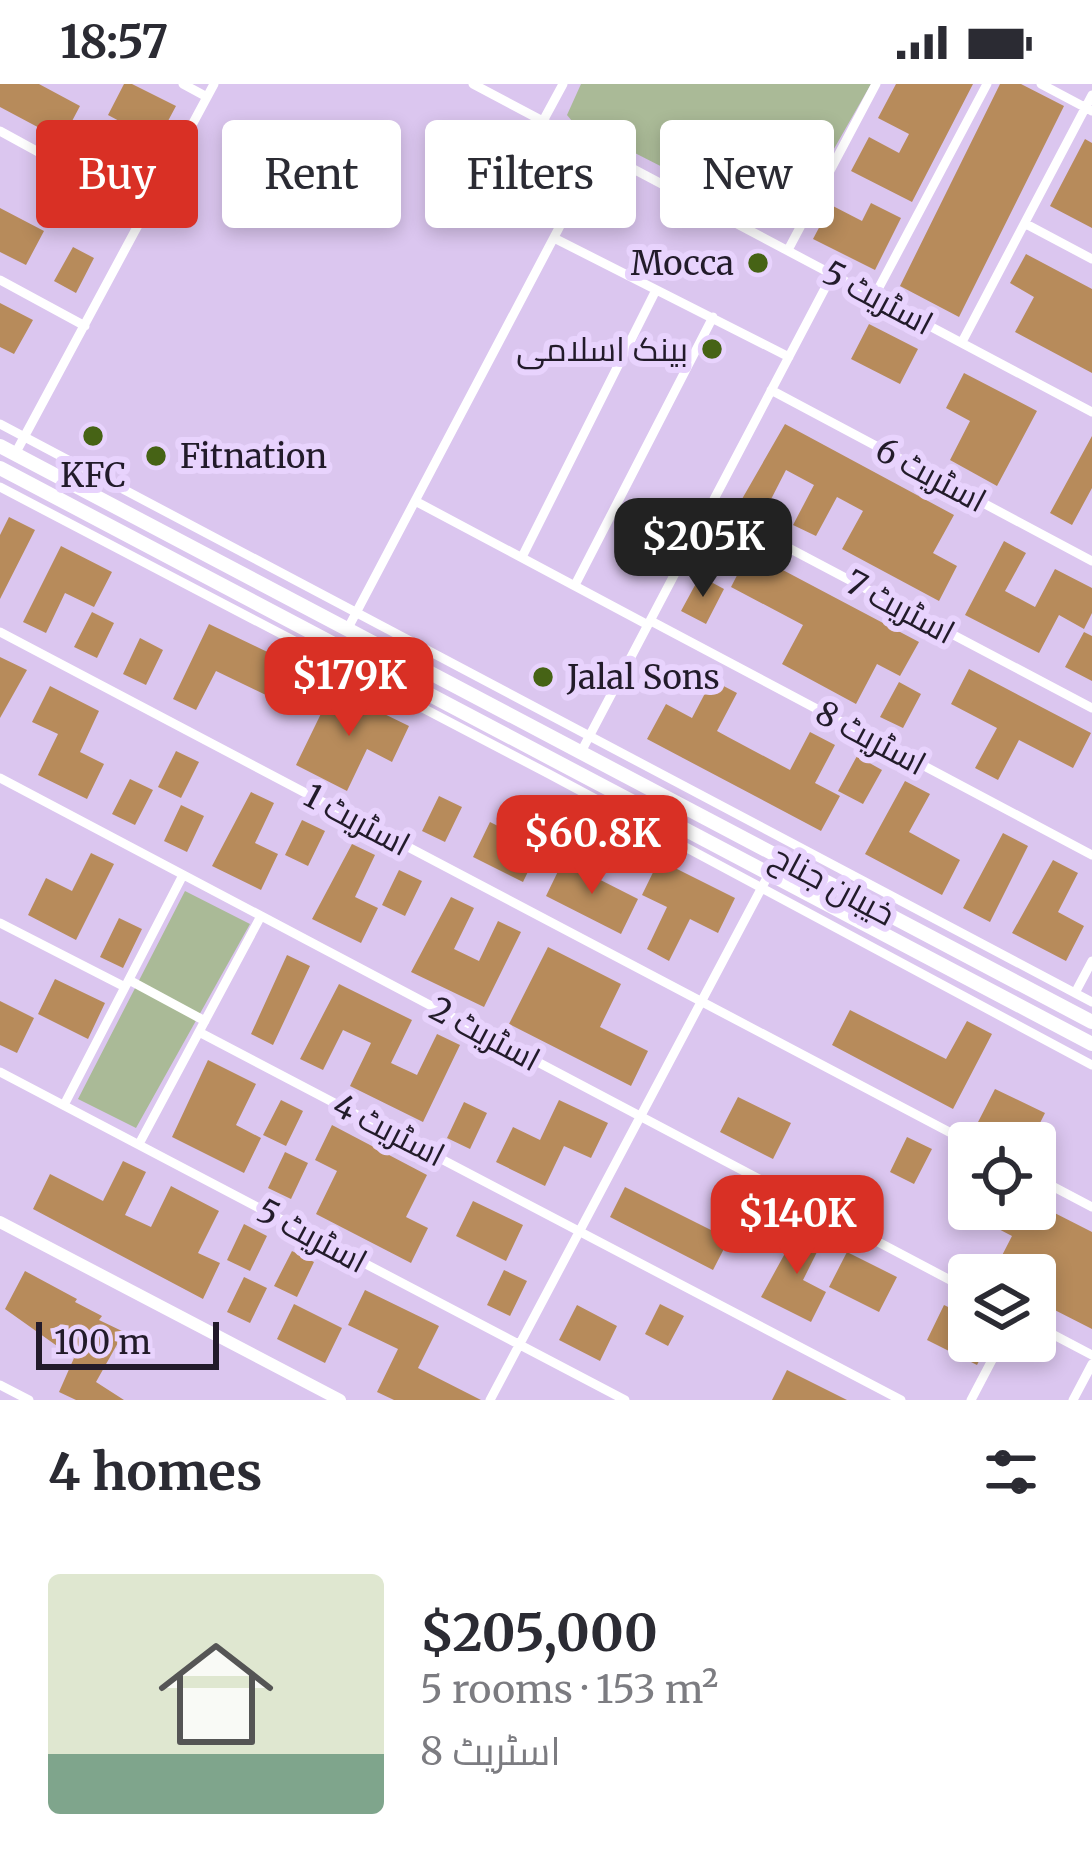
<!DOCTYPE html>
<meta charset="utf-8">
<style>
body{margin:0;font-family:Merriweather,Cairo,serif;background:#f2f2f3;color:#2b2b33;height:100vh;display:flex;flex-direction:column;font-size:45px;white-space:nowrap}
*{box-sizing:border-box;margin:0}
p{font-size:39px;color:#7c7c81}
.icon{flex:none;width:66px;height:66px;fill:none;stroke:currentColor;stroke-width:2;stroke-linecap:round;stroke-linejoin:round}
.map{position:relative;height:1316px;overflow:hidden}
.sheet{display:flex;flex-direction:column;background:#fff;flex:1}
.sheet>*{flex:none}
.guide{position:absolute;left:36px;top:36px;width:1020px;height:108px;display:flex;gap:24px}
.tools{position:absolute;left:948px;top:1038px;display:grid;gap:24px}
.tools a{display:grid;place-items:center;width:108px;height:108px;border-radius:12px;background:#fff;box-shadow:0 6px 18px #0003;font-size:60px}
.scale{position:absolute;left:36px;bottom:30px;width:183px;box-sizing:border-box;padding-left:12px;border:6px solid #221b2a;border-top:0;font-size:33px;line-height:42px;white-space:nowrap;color:#221b2a;-webkit-text-stroke:9px #e8d3fd;paint-order:stroke}
.price{position:absolute;translate:-50% -102px;padding:0 27px;border-radius:24px;background:#d93025;color:#fff;font-size:39px;line-height:78px;filter:drop-shadow(0 3px 6px #0008)}
.price::after{content:'';position:absolute;left:50%;top:72px;width:36px;height:27px;margin-left:-18px;background:inherit;clip-path:polygon(0 0,100% 0,50% 100%)}
.price.selected{background:#222;color:#fff}
ul{padding:0;list-style:none}
li{display:flex;align-items:center;gap:36px;height:300px;padding:0 48px}
li span{display:grid;place-items:center;flex:none;width:336px;height:240px;border-radius:12px;color:#555}
li>.icon{margin-inline-start:auto}
span .icon{width:144px;height:144px;fill:#fffc;stroke-width:1}
li b{font-size:51px}
h2{display:flex;justify-content:space-between;align-items:center;height:144px;padding:0 48px;font-size:51px}
.tag{padding:0 42px;border-radius:12px;background:#fff;box-shadow:0 6px 18px #0003;font-size:42px;line-height:108px}
.tag.selected{background:#d93025;color:#fff}
.status{display:flex;justify-content:space-between;align-items:center;height:84px;padding:0 60px;background:#fff;direction:ltr}
.status svg{height:33px;fill:currentColor}
.map>svg:first-child{display:block}
.green{fill:#aaba97}
.building{fill:#b78b5b}
.lines{fill:none;stroke-linecap:round;stroke-linejoin:round}
.minor{stroke:#fff;stroke-width:9}
.tertiary{stroke:#fff;stroke-width:12}
.secondary{stroke:#fff;stroke-width:14}
.poi-dot{fill:#466315;stroke:#e8d3fd;stroke-width:4.5}
.labels{text-anchor:middle;dominant-baseline:central;stroke-width:12;stroke-linejoin:round;paint-order:stroke}
.poi-label{font-size:33px;fill:#221b2a;stroke:#e8d3fd;text-anchor:end}
.street-label{font-size:33px;fill:#221b2a;stroke:#e8d3fd}
</style>
<div class="status"><b>18:57</b><svg viewBox="0 0 49 12"><path d="M0 12V9h3v3zM5 12V6h3v6zM10 12V3h3v9zM15 12V0h3v12zM26 1h20v11H26zM47 4h2v5h-2z"/></svg></div>
<div class="map">
<svg width="1092" height="1316" viewBox="0 0 1092 1316">
<rect width="100%" height="100%" fill="#dbc6ef"/>
<path class="green" d="M581 0H871L791 140 782 144 572 37 567 31Z
M185 807 250 840 136 1044 78 1015Z"/>
<path class="building" d="M0 0H39L80 22 62 56 0 23Z
M124 0H132L176 22 137 95 116 84 136 46 108 31Z
M896 0H973L912 118 851 87 869 53 899 69 909 50 878 34Z
M1000 0H1021L1064 22 959 233 900 202Z
M1085 55 1092 59V144L1050 122Z
M871 119 901 134 875 186 813 155 831 121 862 137Z
M0 124 44 147 26 181 0 168Z
M73 163 94 174 76 209 54 197Z
M1026 170 1092 205V289L1015 248 1034 213 1010 199Z
M0 219 33 236 14 270 0 263Z
M869 240 918 265 900 300 851 275Z
M964 289 1037 327 997 402 950 376 970 337 946 324Z
M785 340 954 431 933 469 957 482 939 517 842 465 863 427 837 413 816 452 793 441 814 401 786 386 765 427 742 415Z
M1092 352V404L1072 441 1050 429Z
M9 433 35 446 0 515V451Z
M1004 457 1026 469 1005 507 1035 523 1055 485 1092 504V529L1084 545 1059 531 1039 569 965 531Z
M61 462 112 488 94 523 65 509 46 549 23 538Z
M749 468 919 558 900 592 877 580 856 620 782 580 803 541 731 503Z
M700 492 724 505 706 540 681 527Z
M92 528 114 539 97 574 74 563Z
M209 540 286 577 268 612 216 587 196 626 173 615Z
M1084 548 1092 552V597L1065 583Z
M140 554 163 566 146 601 123 590Z
M0 573 27 586 0 634Z
M969 585 1091 649 1073 684 1019 656 998 696 975 684 997 644 951 620Z
M712 596 737 609 717 647 728 653 790 686 810 648 835 661 815 699 840 712 821 747 647 655 666 620 692 634Z
M899 598 921 610 903 644 880 633Z
M50 602 99 627 80 668 104 680 87 715 38 691 58 650 32 638Z
M333 605 409 642 392 678 367 665 347 707 296 681Z
M176 667 199 678 181 714 158 703Z
M857 672 882 686 863 720 838 707Z
M130 695 153 706 135 741 112 730Z
M905 697 930 710 909 748 960 776 942 811 865 770Z
M251 708 274 719 255 759 278 770 261 806 212 782Z
M439 712 462 723 445 758 422 747Z
M181 721 204 732 187 768 164 757Z
M302 736 325 747 308 782 285 771Z
M490 738 540 763 523 798 473 773Z
M1003 749 1028 762 990 838 963 824Z
M352 760 375 771 355 813 378 824 361 859 312 835Z
M91 769 114 780 76 856 28 831 46 794 72 807Z
M659 776 735 814 718 849 690 835 669 877 647 865 667 823 642 811Z
M1053 776 1078 789 1058 828 1084 842 1066 877 1012 849Z
M563 777 638 815 621 850 546 812Z
M399 786 422 797 405 832 382 821Z
M451 813 474 824 454 865 479 877 498 837 521 848 484 923 411 888Z
M119 834 142 845 123 884 100 873Z
M548 863 621 900 600 943 648 967 631 1002 509 940Z
M287 871 310 882 273 961 251 950Z
M55 895 105 919 88 955 38 930Z
M339 900 412 936 391 979 417 991 437 950 460 961 423 1038 350 1002 371 959 343 946 323 986 300 975Z
M0 917 34 934 17 969 0 961Z
M850 926 946 975 967 937 992 950 953 1025 832 961Z
M208 976 256 1000 236 1041 261 1054 244 1089 172 1053Z
M995 1005 1045 1029 1030 1059H1016L977 1040Z
M738 1013 791 1039 773 1075 720 1048Z
M281 1016 303 1027 286 1062 263 1051Z
M559 1016 608 1039 591 1074 564 1062 545 1102 496 1078 513 1043 540 1056Z
M464 1018 487 1029 470 1065 447 1054Z
M332 1041 427 1091 406 1133 428 1144 411 1179 316 1130 337 1087 315 1076Z
M907 1053 932 1065 914 1100 890 1088Z
M285 1068 308 1079 291 1115 268 1104Z
M123 1077 146 1088 125 1131 151 1143 171 1102 219 1127 198 1169 220 1179 203 1215 33 1125 50 1090 103 1117Z
M625 1103 729 1155 713 1186 610 1133Z
M473 1117 523 1141 506 1177 456 1152Z
M1035 1119 1092 1148V1245L1035 1216V1191H992L1012 1152 987 1139 993 1125H1035Z
M244 1140 267 1152 250 1187 227 1176Z
M800 1142 824 1154 803 1196 826 1208 811 1238 761 1213Z
M292 1167 314 1178 297 1213 274 1202Z
M847 1168 897 1193 879 1228 829 1203Z
M504 1186 527 1197 510 1232 487 1221Z
M25 1187 77 1215 75 1218 102 1232 99 1236 124 1248 96 1298 124 1316H76L59 1308 74 1274 5 1225Z
M244 1193 267 1204 250 1239 227 1228Z
M365 1206 439 1242 418 1284 481 1316H394L377 1308 398 1265 348 1241Z
M294 1220 342 1244 325 1279 277 1255Z
M660 1220 684 1232 668 1262 645 1250Z
M577 1221 617 1242 600 1277 559 1256Z
M944 1221 969 1233V1257H989L977 1281 927 1256Z
M787 1286 847 1316H772Z"/>
<g class="lines">
<path class="minor" d="M183 0 207 13
M473 0 1092 328
M1041 0 1092 27
M543 37 563 0
M0 47 146 127
M1026 140 1092 175
M554 154 789 273
M788 166 876 0
M0 196 85 242
M875 211 987 0
M962 258 1092 11
M771 306 1092 477
M0 340 1092 918
M15 370 214 0
M0 403 549 690 1092 981
M417 418 648 541
M709 422 1092 624
M522 473 656 206
M575 501 713 233
M651 537 1092 771
M347 546 600 66
M0 548 970 1059
M581 668 833 189
M0 694 969 1206
M0 839 125 903
M129 896 205 937
M1075 909 1092 877
M199 948 901 1316
M0 988 625 1316
M64 1021 183 791
M139 1060 261 832
M1035 1093 1092 1123
M1035 1241 1092 1271
M0 1301 29 1316
M490 1316 769 790
M971 1316 1002 1257
M1073 1316 1092 1280"/>
<path class="tertiary" d="M0 1138 340 1316"/>
<path class="secondary" d="M0 362 1092 938
M0 384 1092 960"/>
</g>
<g class="poi-dot">
<circle cx="758" cy="179" r="12"/>
<circle cx="712" cy="265" r="12"/>
<circle cx="93" cy="352" r="12"/>
<circle cx="156" cy="372" r="12"/>
<circle cx="543" cy="593" r="12"/>
</g>
<g class="labels">
<g class="poi-label">
<text x="734" y="179">Mocca</text>
<text x="688" y="265">بینک اسلامی</text>
<text x="180" y="372" text-anchor="start">Fitnation</text>
<text x="93" y="391" text-anchor="middle">KFC</text>
<text x="567" y="593" text-anchor="start">Jalal Sons</text>
</g>
<g class="street-label">
<text transform="translate(878 214) rotate(28)">اسٹریٹ 5</text>
<text transform="translate(931 391) rotate(28)">اسٹریٹ 6</text>
<text transform="translate(900 523) rotate(28)">اسٹریٹ 7</text>
<text transform="translate(871 654) rotate(28)">اسٹریٹ 8</text>
<text transform="translate(357 736) rotate(28)">اسٹریٹ 1</text>
<text transform="translate(833 801) rotate(28)">خیبان جناح</text>
<text transform="translate(485 950) rotate(28)">اسٹریٹ 2</text>
<text transform="translate(389 1046) rotate(27)">اسٹریٹ 4</text>
<text transform="translate(312 1152) rotate(28)">اسٹریٹ 5</text>
</g>
</g>
</svg>
<div class="tools">
<a><svg class="icon" aria-label="locate" viewBox="0 0 24 24"><circle cx="12" cy="12" r="6"/><path d="M12 2v4M12 18v4M2 12h4M18 12h4"/></svg></a>
<a><svg class="icon" aria-label="layers" viewBox="0 0 24 24"><path d="M12 4l9 5-9 5-9-5zM3 14l9 5 9-5"/></svg></a>
</div>
<div class="scale">100 m</div>
<b class="price selected" style="left:703px;top:516px">$205K</b>
<b class="price" style="left:349px;top:655px">$179K</b>
<b class="price" style="left:592px;top:813px">$60.8K</b>
<b class="price" style="left:797px;top:1193px">$140K</b>
<div class="guide">
<a class="tag selected">Buy</a>
<a class="tag">Rent</a>
<a class="tag">Filters</a>
<a class="tag">New</a>
</div>
</div>
<section class="sheet">
<h2>4 homes<svg class="icon" aria-label="filters" viewBox="0 0 24 24"><path d="M4 7h16M4 17h16"/><circle cx="9" cy="7" r="2"/><circle cx="15" cy="17" r="2"/></svg></h2>
<ul>
<li><span style="background:linear-gradient(#dfe7d0 75%,#7fa58c 0)"><svg class="icon" aria-label="home" viewBox="0 0 24 24"><path d="M3 11l9-7 9 7M6 9v11h12V9"/></svg></span><div><b>$205,000</b><p>5 rooms · 153 m²</p><p>اسٹریٹ 8</p></div></li>
</ul>
</section>
